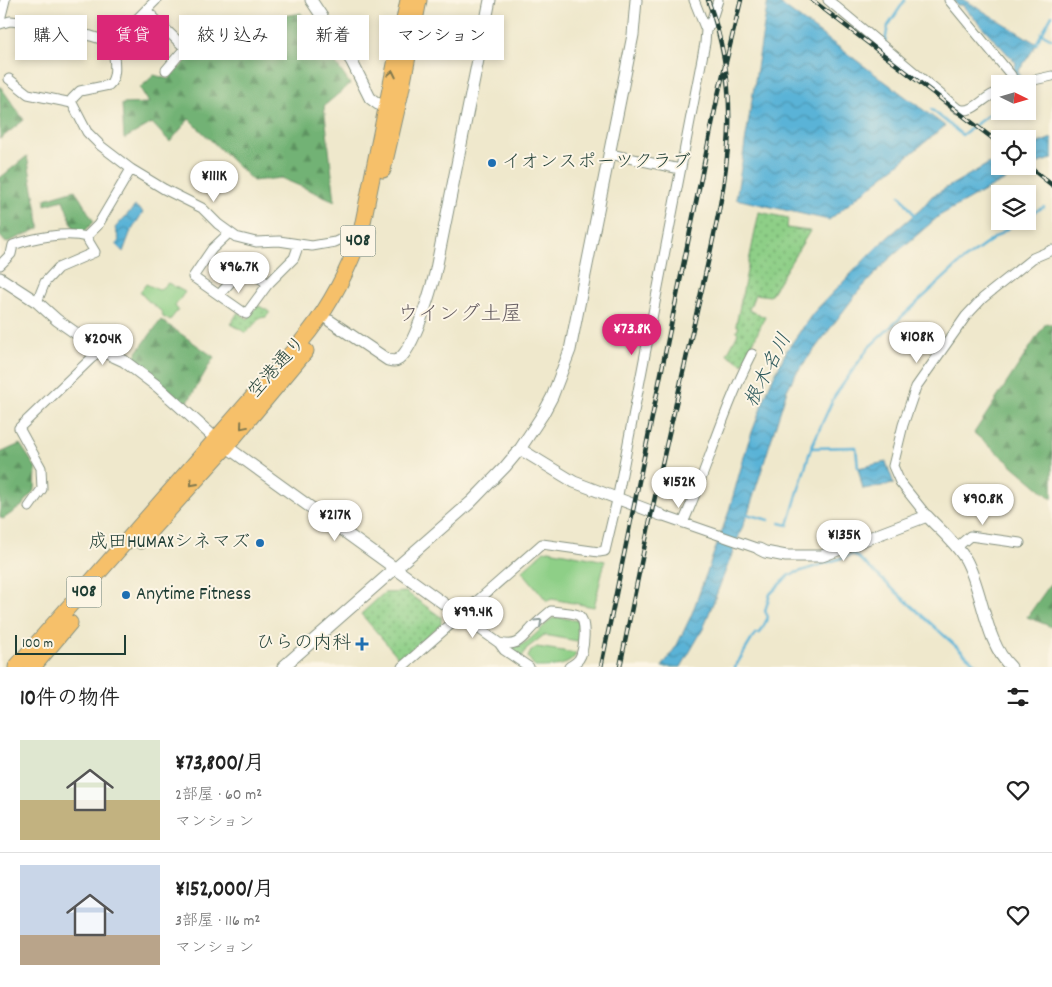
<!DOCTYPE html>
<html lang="ja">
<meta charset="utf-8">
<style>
body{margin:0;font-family:Dekko,"Klee One",sans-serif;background:#f6f6f6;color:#222;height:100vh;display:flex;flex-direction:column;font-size:19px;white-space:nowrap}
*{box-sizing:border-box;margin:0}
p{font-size:16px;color:#767676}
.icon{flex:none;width:28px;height:28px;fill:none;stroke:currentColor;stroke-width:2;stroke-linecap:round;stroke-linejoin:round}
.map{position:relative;height:667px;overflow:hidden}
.side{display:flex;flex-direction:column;background:#fff;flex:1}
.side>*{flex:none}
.top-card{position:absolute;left:15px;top:15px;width:500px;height:45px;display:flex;gap:10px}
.needle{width:32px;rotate:95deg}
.tools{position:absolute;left:991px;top:75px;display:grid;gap:10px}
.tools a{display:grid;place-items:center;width:45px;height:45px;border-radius:0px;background:#fff;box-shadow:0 2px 8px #0003;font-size:25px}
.scale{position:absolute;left:15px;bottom:12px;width:111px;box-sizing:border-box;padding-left:5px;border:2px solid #1f3d34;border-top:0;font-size:14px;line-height:18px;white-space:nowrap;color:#1f3d34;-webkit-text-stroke:4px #fcf5e5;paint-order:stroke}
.price{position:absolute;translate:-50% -42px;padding:0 11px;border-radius:18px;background:#fff;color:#222;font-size:16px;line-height:32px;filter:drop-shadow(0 1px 2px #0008)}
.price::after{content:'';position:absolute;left:50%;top:30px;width:15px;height:11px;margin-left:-8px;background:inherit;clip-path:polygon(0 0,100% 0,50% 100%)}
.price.on{background:#db2777;color:#fff}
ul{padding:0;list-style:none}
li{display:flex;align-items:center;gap:15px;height:125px;padding:0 20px}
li+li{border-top:1px solid #e0e0e0}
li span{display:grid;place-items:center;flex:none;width:140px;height:100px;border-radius:0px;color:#555}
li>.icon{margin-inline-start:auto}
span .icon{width:60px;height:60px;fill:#fffc;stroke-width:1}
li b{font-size:21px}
h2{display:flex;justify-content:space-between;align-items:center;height:60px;padding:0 20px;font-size:21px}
.chip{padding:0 18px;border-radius:0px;background:#fff;box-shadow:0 2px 8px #0003;font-size:18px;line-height:45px}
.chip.on{background:#db2777;color:#fff}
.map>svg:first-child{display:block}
.grass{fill:#8ecf87;stroke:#56865e}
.forest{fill:url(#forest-firs);stroke:#487854}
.park{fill:url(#park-dots);stroke:#56865e}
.water{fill:url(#water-waves);stroke:#3c7886}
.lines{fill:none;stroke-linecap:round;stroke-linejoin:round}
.stream{stroke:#5ab3d7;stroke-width:2.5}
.minor-casing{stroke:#879280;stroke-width:11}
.tertiary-casing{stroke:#879280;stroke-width:13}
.trunk-casing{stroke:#879280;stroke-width:17}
.minor{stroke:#fff;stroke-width:9}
.tertiary{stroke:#fff;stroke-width:11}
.trunk{stroke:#f6c06b;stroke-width:15}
.rail-casing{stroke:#1f3d34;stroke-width:4.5}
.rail{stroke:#fcf5e5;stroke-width:2.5;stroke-dasharray:8;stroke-linecap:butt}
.oneway{stroke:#80784d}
.oneway2{stroke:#8f9e9a}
.poi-dot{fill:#1f6fb2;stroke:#fcf5e5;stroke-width:2}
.labels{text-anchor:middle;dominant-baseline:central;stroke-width:4;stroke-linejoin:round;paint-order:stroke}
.shield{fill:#fcf5e5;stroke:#617469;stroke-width:1}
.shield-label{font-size:18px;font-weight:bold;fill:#1f3d34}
.poi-label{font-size:19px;fill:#1f3d34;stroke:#fcf5e5;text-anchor:start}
.street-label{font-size:19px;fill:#1f3d34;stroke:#fcf5e5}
.water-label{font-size:20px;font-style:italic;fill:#2e5a5d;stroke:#fcf5e5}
.quarter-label{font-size:21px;fill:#665e62;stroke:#fcf5e5}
</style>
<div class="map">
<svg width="1052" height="667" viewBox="0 0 1052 667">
<defs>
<pattern id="forest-firs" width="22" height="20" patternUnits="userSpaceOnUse" patternTransform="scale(1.25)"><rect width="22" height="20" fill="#72b274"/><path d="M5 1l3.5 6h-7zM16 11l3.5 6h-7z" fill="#5d9260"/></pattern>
<pattern id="park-dots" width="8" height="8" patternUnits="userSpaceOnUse" patternTransform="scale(1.25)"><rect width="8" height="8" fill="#8ecf87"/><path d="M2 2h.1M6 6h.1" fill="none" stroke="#73a96f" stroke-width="1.8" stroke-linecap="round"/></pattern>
<pattern id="water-waves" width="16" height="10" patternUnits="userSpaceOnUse" patternTransform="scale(1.25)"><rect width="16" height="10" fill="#5ab3d7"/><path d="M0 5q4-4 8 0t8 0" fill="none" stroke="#4a93af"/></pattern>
</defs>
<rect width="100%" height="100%" fill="#fcf5e5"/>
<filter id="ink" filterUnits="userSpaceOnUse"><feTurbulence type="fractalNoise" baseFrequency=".02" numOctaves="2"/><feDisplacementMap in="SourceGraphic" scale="10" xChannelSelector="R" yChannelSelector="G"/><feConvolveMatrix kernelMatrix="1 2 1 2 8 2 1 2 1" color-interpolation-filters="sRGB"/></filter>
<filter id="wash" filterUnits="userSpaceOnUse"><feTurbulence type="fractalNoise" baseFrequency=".0096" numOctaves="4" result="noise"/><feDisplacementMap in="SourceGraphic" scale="20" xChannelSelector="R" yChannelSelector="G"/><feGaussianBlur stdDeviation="1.12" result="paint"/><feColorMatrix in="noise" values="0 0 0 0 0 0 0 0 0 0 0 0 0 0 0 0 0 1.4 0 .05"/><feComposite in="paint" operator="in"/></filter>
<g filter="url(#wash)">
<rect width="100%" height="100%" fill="#efe8cc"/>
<path class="grass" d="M168 283 185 292 175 306 178 310 170 320 163 317 162 312 146 299 140 292 146 284 159 290Z
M549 550 605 561 594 607 552 599 547 601 522 571 544 551Z
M558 617 579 621 582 625 580 639 577 641 544 635 526 649 522 658 508 649 509 647C525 649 540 629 551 619Z
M537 647 576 653C572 667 549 667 535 667L528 657 531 651Z"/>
<path class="forest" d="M301 13 350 84 324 106 335 201 281 178 253 181 189 119 170 142 152 123 124 139 122 104 149 103 140 88 154 75 168 79 195 52 221 43 244 23Z
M0 86 24 120 0 139Z
M27 156 40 228 6 243 0 236V178Z
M75 190 94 222 84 232 74 229 63 200 45 205V199Z
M161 320 214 357 186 405 132 359Z
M1046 323 1052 325V499L974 433Z
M20 444 36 468 35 489 22 506 3 519 0 517V453Z
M1052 582V627L1027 617Z"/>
<path class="park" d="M759 212 788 218 787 228 810 231 770 296 755 294 749 310 765 317 743 364 727 354 738 333 736 331 739 327 736 325Z
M257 305 270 312 266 317 260 318 246 333 231 324 238 312 248 319Z
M406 592 441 617V624L400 659 361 614 384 593Z"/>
<path class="water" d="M768 0H775L945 126 829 220 736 199Z
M953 0H965L1037 44 1018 72 1021 76 1019 79 1013 71 1016 63 962 5H957Z
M1052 138V159L1041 162 984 191 939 216 887 261 857 293 795 375 787 390 749 510 727 567 703 629 681 667H662L677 645 691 616 728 514 748 443 770 384 787 350 813 313 846 279 881 243 921 209 932 196 988 164 1000 159V166H1028V147Z
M135 206 143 212 130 233 123 252 116 245 119 240 115 228Z
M886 462 894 484 863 489 858 468Z"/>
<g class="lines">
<path class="stream" d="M1041 33 1052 39
M885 42 888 26 905 0
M1036 44 1052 15
M931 109 962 135 992 112
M900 195 915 216
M1028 215 1044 207
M811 448 834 397 869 347 961 262 1018 221
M746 514 769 520
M780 523 788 525 811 448 856 447 858 468
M735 667 755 634 760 633 768 617 765 611 770 594 789 575 854 554 979 667"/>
</g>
</g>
<g filter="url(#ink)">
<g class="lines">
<defs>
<path id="minor" d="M828 0 958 109C975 115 984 94 1000 92
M949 0 1011 75 1014 84
M146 10 185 48 166 70
M0 20 5 0
M0 24 10 21 20 22 91 36 113 43
M706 30 710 25 718 0
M9 79 28 94 72 103V99L80 91 109 85C119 76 113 55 113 43L156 0
M1016 84 1052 76
M72 103 87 132 101 146 131 169 164 189 202 208 218 224 236 237 256 242 279 241 312 246 335 242 361 230 371 232
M610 154 680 169
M229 233 212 249 193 277 246 314 268 284 294 258 299 244
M0 265 11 254 13 245C32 238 68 231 86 237
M219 295 244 267 268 284
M37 302 45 282 58 268 95 252 86 237 98 225 131 169
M29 507 42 489 41 468 19 428 100 350
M661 515 759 549
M927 516 900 482 893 466 903 425 916 387 966 316 983 298 1033 258 1052 250
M683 523C708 467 724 408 752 354
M957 547 970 536 1020 543
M461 616 499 643 504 650 529 667
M499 643C516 647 520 641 530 630 536 623 544 617 551 611 559 612 571 612 578 615 588 620 584 652 579 659 577 662 572 665 569 667
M402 667 542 544 599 552 605 551 617 500 705 43 706 30 694 0"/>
<path id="tertiary" d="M311 0 352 62 370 98 378 104 393 107
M0 278 37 302 57 320 100 350 124 361 157 386 216 439 461 616
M330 321 388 360C392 361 395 362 399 359 414 348 430 293 435 274L490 0
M520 449 574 482 661 515
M759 549 765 552 786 556H822L927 516C940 530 956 543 966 560 983 591 985 643 1011 667
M283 667 471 502 505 467 520 449 543 414 552 397 570 350 633 35 636 0"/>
<path id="trunk" d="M383 170 401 92 419 0
M141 541 226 447 306 351
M16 667 301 342C328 310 346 276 360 237L408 0
M33 667 70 623"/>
</defs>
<use href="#minor" class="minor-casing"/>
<use href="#tertiary" class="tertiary-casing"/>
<use href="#trunk" class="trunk-casing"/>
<use href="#minor" class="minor"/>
<use href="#tertiary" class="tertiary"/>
<use href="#trunk" class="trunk"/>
<defs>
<path id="rail" d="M812 0 1000 144
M1028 166 1052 185
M601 667 718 95 741 0
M620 667C637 582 654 496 674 412 685 365 695 318 706 271 728 174 744 97 708 0"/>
</defs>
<use href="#rail" class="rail-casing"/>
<use href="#rail" class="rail"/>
</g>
<defs><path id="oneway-chevron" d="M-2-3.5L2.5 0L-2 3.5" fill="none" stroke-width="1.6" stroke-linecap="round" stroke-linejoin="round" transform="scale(1.25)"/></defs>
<g class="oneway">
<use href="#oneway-chevron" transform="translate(392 74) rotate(-78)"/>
<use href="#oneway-chevron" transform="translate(243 426) rotate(130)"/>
<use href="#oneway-chevron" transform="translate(193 483) rotate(132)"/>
</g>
<use class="oneway2" href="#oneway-chevron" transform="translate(539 622) rotate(-43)"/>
</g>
<g class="poi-dot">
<circle cx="492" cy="163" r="5"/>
<circle cx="260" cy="543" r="5"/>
<circle cx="126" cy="595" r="5"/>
<path d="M359.5 636.5h5v5h5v5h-5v5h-5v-5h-5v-5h5z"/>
</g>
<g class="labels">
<g class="shield">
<rect x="340.5" y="225.5" width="35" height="31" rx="4"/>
<rect x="66.5" y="576.5" width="35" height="31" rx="4"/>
</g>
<g class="shield-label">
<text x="358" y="241">408</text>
<text x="84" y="592">408</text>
</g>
<g class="poi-label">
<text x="502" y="163">イオンスポーツクラブ</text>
<text x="250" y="543" text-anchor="end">成田HUMAXシネマズ</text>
<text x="136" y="595">Anytime Fitness</text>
<text x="351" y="644" text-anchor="end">ひらの内科</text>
</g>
<g class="street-label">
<text transform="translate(278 368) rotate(-48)">空港通り</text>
</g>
<g class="water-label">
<text transform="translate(769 371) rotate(-63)">根木名川</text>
</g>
<g class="quarter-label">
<text x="460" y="316">ウイング土屋</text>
</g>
</g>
</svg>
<div class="tools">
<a><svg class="needle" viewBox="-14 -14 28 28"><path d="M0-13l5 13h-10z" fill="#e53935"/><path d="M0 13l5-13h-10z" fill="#767676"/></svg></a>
<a><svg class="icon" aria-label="locate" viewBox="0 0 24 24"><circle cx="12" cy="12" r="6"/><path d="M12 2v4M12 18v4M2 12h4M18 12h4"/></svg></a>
<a><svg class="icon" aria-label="layers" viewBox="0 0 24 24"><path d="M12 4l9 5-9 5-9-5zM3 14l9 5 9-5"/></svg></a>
</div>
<div class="scale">100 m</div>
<b class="price" style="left:214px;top:203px">¥111K</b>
<b class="price" style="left:239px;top:294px">¥96.7K</b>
<b class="price on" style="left:632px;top:356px">¥73.8K</b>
<b class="price" style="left:917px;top:364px">¥108K</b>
<b class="price" style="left:103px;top:366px">¥204K</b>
<b class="price" style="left:679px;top:509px">¥152K</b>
<b class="price" style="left:983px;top:526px">¥90.8K</b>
<b class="price" style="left:335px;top:542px">¥217K</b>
<b class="price" style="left:844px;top:562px">¥135K</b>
<b class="price" style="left:473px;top:639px">¥99.4K</b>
<div class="top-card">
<a class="chip">購入</a>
<a class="chip on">賃貸</a>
<a class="chip">絞り込み</a>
<a class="chip">新着</a>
<a class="chip">マンション</a>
</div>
</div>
<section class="side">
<h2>10件の物件<svg class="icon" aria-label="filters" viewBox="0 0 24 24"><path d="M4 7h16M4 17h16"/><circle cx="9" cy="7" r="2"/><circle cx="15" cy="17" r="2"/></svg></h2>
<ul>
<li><span style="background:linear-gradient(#dfe7d0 60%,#c2b280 0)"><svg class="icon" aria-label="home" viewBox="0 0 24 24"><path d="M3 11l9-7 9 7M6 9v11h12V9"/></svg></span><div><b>¥73,800/月</b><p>2部屋 · 60 m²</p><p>マンション</p></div><svg class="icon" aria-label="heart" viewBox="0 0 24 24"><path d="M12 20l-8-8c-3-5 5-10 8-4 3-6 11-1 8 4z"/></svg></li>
<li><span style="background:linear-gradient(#c9d6e8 70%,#b9a48a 0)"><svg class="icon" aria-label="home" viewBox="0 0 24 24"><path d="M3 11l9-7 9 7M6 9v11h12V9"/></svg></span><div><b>¥152,000/月</b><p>3部屋 · 116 m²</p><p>マンション</p></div><svg class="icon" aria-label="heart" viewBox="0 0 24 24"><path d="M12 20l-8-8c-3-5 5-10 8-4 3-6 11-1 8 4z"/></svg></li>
</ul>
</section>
